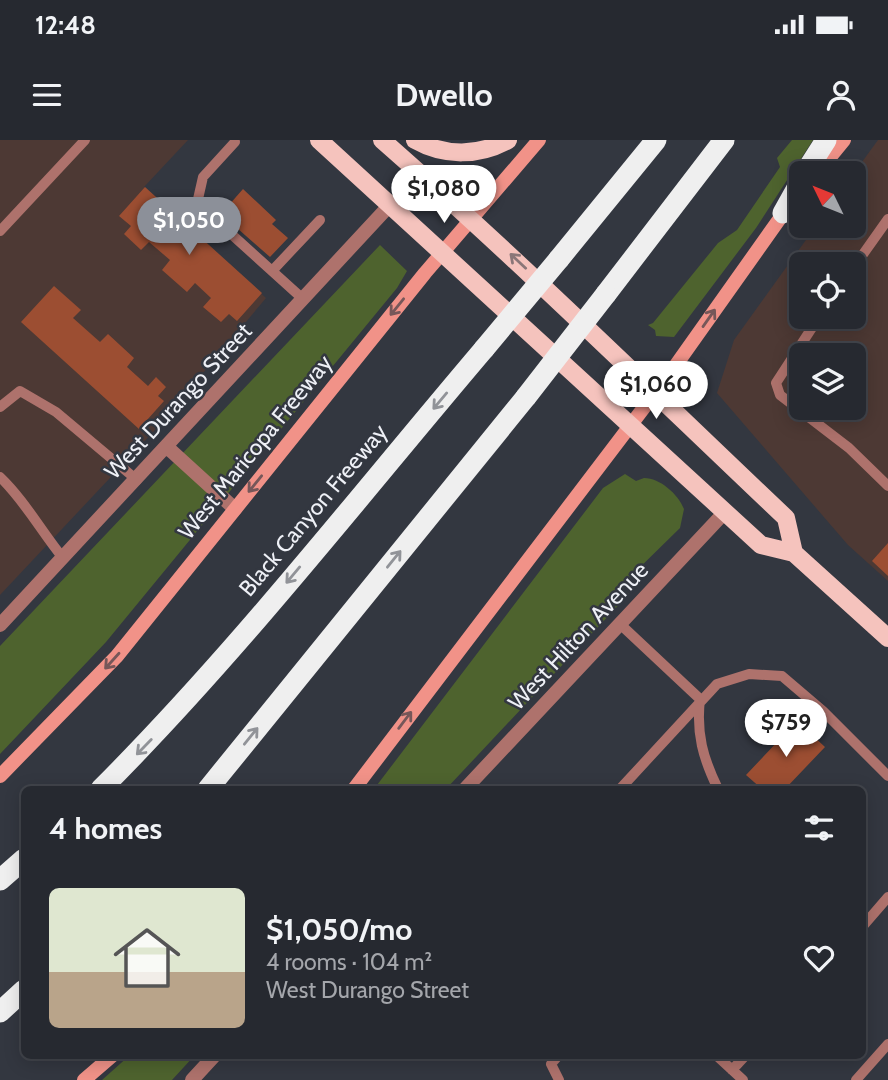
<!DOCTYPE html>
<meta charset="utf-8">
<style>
body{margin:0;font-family:Cabin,sans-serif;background:#2e3138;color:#f1f3f6;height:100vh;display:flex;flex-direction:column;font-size:26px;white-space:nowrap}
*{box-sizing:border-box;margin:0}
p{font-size:23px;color:#a4a6ab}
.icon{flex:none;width:38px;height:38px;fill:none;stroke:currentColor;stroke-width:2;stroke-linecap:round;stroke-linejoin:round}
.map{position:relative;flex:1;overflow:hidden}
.details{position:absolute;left:21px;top:646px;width:845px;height:273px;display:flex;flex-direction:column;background:#262930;border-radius:10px;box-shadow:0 4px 18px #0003,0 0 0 2px #42454c}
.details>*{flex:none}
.needle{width:46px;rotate:313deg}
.tools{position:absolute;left:789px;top:21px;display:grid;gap:14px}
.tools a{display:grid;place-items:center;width:77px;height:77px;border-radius:10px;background:#262930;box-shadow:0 4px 18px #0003,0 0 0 2px #42454c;font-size:35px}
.price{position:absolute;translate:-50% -60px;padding:0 16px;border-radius:24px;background:#fff;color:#222;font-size:23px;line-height:46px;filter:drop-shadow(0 2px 4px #0008)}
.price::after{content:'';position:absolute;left:50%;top:42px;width:21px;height:16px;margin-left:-10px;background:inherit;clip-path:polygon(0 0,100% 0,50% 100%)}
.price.on{background:#8c9099;color:#fff}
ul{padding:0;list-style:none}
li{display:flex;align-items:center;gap:21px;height:175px;padding:0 28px}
li span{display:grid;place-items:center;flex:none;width:196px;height:140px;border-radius:10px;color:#555}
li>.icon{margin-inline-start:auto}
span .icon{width:84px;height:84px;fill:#fffc;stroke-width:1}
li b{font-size:30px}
h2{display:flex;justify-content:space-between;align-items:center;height:84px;padding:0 28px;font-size:30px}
.status{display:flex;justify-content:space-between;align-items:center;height:49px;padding:0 35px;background:#262930;direction:ltr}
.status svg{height:19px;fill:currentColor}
header{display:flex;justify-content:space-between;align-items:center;height:91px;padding:0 28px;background:#262930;font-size:32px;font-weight:700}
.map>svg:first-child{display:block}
.industrial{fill:#4d3934;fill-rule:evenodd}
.green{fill:#4e632e}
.building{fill:#9c4e32}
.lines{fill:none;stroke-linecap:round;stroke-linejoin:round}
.lane{stroke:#ae726c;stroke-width:10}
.street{stroke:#ae726c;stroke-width:14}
.secondary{stroke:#f19288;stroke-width:14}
.primary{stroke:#f5c3bd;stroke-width:18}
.highway{stroke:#efefef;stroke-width:21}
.highway-bridge{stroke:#efefef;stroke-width:21}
.oneway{stroke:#8a7678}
.oneway2{stroke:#765759}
.oneway3{stroke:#919398}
.labels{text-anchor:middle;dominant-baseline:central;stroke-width:5;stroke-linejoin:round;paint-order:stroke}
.street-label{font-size:23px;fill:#eef0f6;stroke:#333740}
</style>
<div class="status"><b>12:48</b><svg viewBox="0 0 49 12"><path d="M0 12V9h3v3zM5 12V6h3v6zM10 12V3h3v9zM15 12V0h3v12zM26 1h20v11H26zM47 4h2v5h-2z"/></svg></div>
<header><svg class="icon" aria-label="menu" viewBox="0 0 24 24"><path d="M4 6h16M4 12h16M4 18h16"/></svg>Dwello<svg class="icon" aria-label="person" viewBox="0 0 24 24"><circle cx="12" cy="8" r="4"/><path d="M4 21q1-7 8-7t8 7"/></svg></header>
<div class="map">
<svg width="888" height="940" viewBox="0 0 888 940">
<rect width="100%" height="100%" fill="#333740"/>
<path class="industrial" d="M0 0H188L144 47 266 158 156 289 0 455Z
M878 0H888V441L848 405 717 253 734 200 816 86H854V33ZM802 124H854V177H802ZM802 215H854V268H802Z"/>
<path class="green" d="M792 0H813L756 88 674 197 656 196 655 190 648 185 653 183 718 103 737 90 780 27 777 18Z
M380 105 407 131 397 148 106 502 0 614V506Z
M625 334 636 341 644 338C660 338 678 354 684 369L680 388 628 439 630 441 623 449 629 454 446 649H374L603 348Z
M130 915H195L172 940H102Z"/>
<path class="building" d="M145 47 262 153 237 181 229 174 221 182 203 167 211 158 195 143 187 152 162 130 170 120 149 102 141 110 124 94 131 86 119 76Z
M243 49 276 80 272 84 288 98 270 117 221 74Z
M54 146 81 170 73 178 100 202 108 194 134 218 127 227 148 246 156 237 166 247 158 256 164 261 139 289 21 182Z
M888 403V436L872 421Z
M797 581 825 607 785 649H762L746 635Z"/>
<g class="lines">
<path class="lane" d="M235 2 203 37 198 59 209 74 303 159
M0 91 85 0
M854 127 888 79
M272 131 320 80
M819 177 776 243 780 255 849 308 888 346
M0 267 20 251 56 272 137 340
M0 337C25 361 41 391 63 418
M620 484 700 559
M700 559C696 594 703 618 718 649
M620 649 717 544 749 534 782 536 823 571 888 636
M863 786 888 757
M716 915 743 940
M732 930 746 915
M559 940 551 924 559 915
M856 940 888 904"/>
<path class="street" d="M167 307 235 369
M0 485 388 67
M465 649 724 373
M192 940 215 915"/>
<path class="secondary" d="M817 33 844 0
M0 636 117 516 425 133 539 0
M354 649 671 232 788 67
M84 940 113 915"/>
<path class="primary" d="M319 0 761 405 794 413 888 498
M382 0C521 122 652 251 786 378L794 413
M415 0C445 17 479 16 508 0"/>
<path class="highway" d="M805 33 826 0
M783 73 802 39
M559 119 656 0
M606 154 724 0
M101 649C237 513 359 356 484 209
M208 649 526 257
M0 740 24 719
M0 872 24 850"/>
<path class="highway-bridge" d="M484 209 559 119
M526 257 606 154"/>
</g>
<defs><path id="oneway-shaft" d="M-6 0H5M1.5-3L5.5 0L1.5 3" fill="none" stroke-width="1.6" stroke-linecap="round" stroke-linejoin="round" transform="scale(1.75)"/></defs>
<use class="oneway" href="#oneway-shaft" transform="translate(518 121) rotate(-137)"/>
<g class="oneway2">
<use href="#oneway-shaft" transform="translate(397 167) rotate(129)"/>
<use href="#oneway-shaft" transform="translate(709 178) rotate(-55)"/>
<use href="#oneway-shaft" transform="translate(255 344) rotate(129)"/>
<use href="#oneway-shaft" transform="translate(112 521) rotate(132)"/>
<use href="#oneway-shaft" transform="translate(405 580) rotate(-53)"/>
</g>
<g class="oneway3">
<use href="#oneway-shaft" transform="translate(440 261) rotate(130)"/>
<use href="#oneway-shaft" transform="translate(394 419) rotate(-51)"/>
<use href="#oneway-shaft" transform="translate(293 435) rotate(130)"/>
<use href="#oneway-shaft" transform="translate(251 596) rotate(-51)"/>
<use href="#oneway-shaft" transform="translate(144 607) rotate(134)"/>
</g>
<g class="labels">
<g class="street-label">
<text transform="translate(178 261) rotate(-47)">West Durango Street</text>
<text transform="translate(255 307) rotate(-51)">West Maricopa Freeway</text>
<text transform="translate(313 370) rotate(-50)">Black Canyon Freeway</text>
<text transform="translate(578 496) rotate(-47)">West Hilton Avenue</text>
</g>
</g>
</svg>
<div class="tools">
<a><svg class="needle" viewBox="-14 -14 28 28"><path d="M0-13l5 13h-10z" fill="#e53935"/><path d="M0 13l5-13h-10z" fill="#a4a6ab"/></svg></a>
<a><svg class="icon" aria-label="locate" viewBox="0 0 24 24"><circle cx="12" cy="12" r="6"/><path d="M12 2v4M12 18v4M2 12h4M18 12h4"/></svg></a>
<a><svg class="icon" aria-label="layers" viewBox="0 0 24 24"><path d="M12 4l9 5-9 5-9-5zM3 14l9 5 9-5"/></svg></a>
</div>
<b class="price" style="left:444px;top:85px">$1,080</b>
<b class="price on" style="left:189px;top:117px">$1,050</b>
<b class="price" style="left:656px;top:281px">$1,060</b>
<b class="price" style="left:786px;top:619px">$759</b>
<section class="details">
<h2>4 homes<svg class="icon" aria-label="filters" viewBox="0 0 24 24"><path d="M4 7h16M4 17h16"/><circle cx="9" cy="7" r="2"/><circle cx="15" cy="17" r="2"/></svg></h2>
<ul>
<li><span style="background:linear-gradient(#dfe7d0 60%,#b9a48a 0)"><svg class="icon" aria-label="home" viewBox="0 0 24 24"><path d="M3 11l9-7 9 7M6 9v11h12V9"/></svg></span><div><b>$1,050/mo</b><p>4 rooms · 104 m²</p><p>West Durango Street</p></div><svg class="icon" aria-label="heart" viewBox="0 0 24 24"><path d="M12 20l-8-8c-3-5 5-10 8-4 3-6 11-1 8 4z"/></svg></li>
</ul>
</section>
</div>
